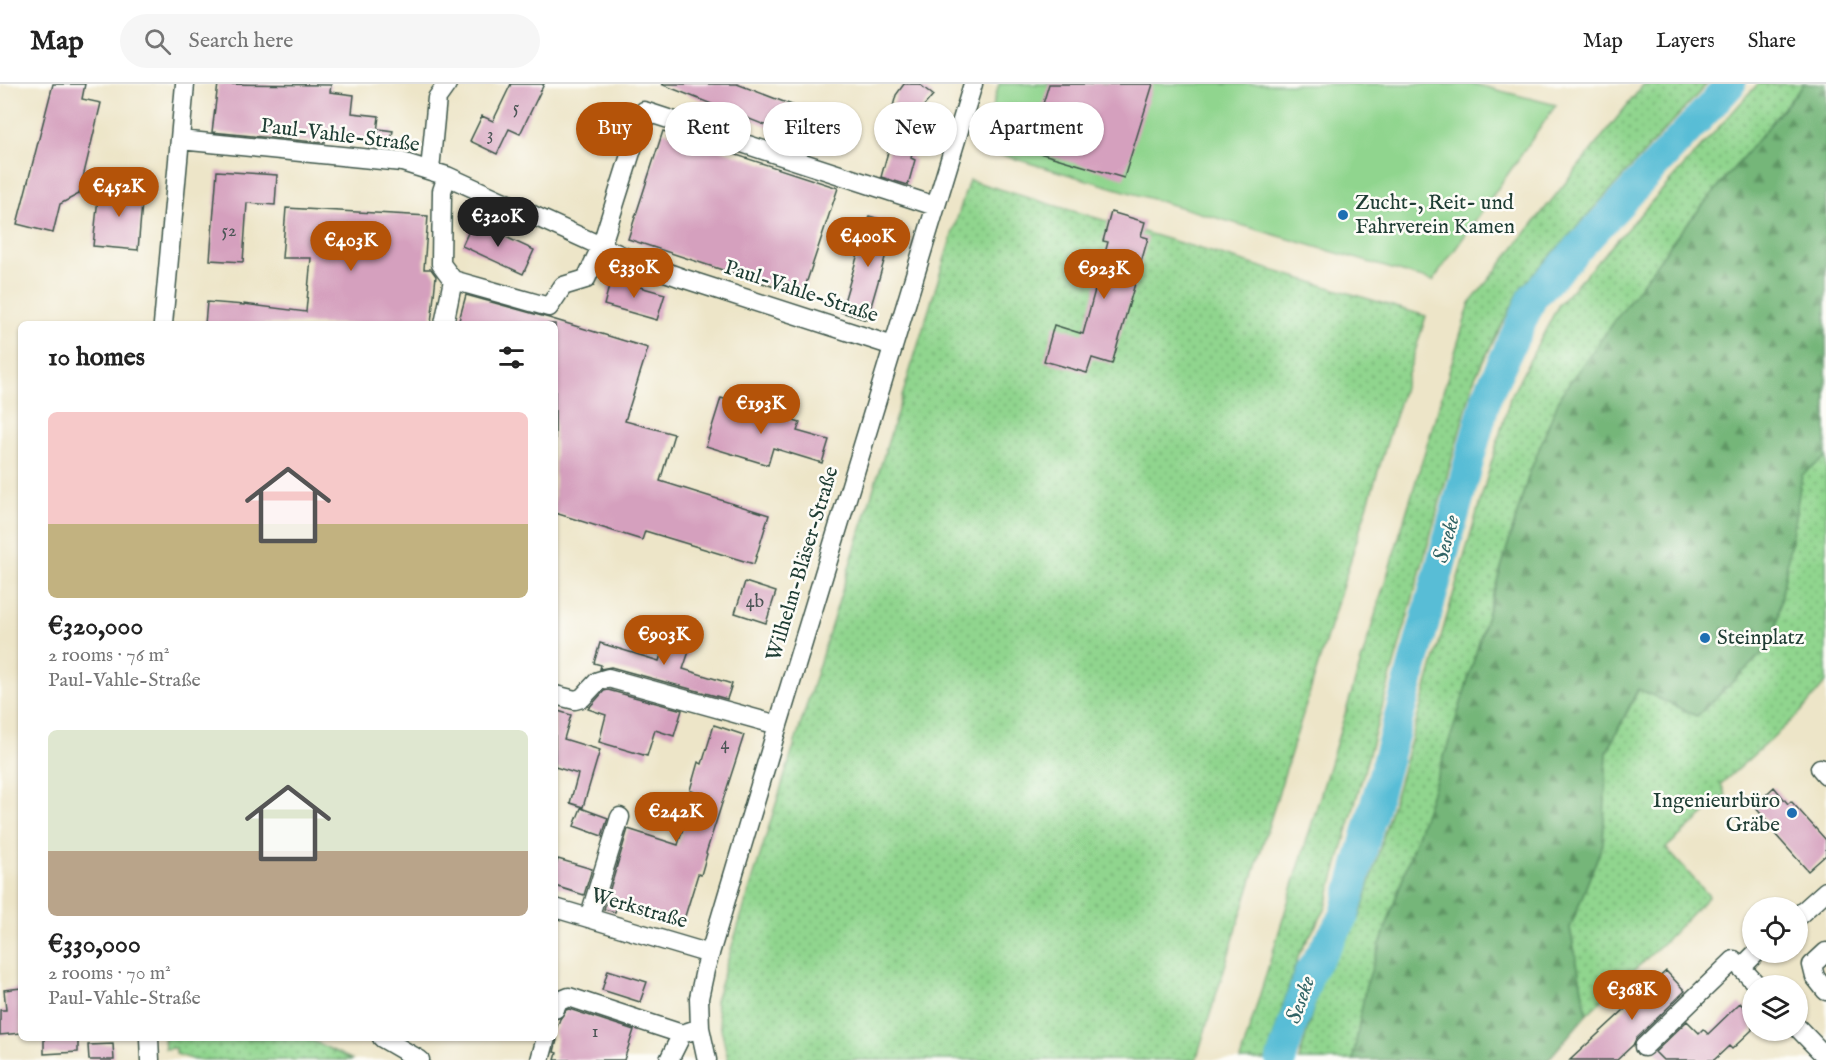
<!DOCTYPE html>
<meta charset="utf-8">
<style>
body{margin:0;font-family:"IM FELL English",serif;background:#f6f6f6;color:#222;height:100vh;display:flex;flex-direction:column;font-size:22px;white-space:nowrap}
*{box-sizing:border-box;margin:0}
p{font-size:20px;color:#767676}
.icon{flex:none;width:33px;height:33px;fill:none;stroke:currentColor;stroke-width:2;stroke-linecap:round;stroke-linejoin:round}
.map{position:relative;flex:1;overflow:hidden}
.details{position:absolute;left:18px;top:237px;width:540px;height:720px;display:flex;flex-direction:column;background:#fff;border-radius:9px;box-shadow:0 2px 4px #0004}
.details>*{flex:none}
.guide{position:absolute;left:576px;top:18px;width:570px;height:54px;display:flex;gap:12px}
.fabs{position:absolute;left:1742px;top:813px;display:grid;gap:12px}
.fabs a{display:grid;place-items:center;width:66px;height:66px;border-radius:50%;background:#fff;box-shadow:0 2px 4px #0004;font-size:30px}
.price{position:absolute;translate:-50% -51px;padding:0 14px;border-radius:21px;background:#b45309;color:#fff;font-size:20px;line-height:39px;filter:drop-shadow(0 2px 3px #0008)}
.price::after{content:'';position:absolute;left:50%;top:36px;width:18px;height:14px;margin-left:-9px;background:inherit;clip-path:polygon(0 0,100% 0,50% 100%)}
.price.on{background:#222;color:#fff}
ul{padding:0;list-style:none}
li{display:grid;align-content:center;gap:12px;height:318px;padding:0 30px}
li span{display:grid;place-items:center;height:186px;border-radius:9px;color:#555}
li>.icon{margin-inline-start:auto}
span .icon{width:108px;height:108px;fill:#fffc;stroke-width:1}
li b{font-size:26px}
h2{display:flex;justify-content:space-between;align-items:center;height:72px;padding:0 30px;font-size:26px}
.pill{padding:0 21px;border-radius:27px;background:#fff;box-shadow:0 2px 4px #0004;font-size:21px;line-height:54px}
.pill.on{background:#b45309;color:#fff}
header{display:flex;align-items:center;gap:36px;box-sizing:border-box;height:84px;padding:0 30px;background:#fff;border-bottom:2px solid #e0e0e0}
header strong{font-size:28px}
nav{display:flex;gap:33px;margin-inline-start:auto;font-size:21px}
.search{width:420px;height:54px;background:#f6f6f6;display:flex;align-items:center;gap:15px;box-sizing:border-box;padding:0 21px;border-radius:33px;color:#767676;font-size:22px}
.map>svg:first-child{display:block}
.grass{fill:url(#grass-dots);stroke:#588961;stroke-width:1.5}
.forest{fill:url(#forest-firs);stroke:#4a7a56;stroke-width:1.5}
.pitch{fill:#90d58e;stroke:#588961;stroke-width:1.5}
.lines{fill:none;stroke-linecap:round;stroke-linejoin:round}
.river{stroke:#58bdd6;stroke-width:30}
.building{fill:#d5a0be}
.minor-casing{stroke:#3e564a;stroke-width:21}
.minor{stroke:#fff;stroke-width:18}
.poi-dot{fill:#1f6fb2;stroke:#fdfcf7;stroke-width:2}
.labels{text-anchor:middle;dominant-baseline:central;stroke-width:5;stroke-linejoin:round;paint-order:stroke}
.number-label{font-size:18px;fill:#4c5656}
.street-label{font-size:21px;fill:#1f3d34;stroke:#fdfcf7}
.poi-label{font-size:21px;fill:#1f3d34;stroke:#fdfcf7;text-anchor:start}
.water-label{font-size:22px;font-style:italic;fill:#306365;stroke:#fdfcf7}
</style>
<header>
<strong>Map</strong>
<div class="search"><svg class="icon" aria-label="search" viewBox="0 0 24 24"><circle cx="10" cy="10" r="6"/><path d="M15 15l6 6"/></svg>Search here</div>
<nav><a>Map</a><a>Layers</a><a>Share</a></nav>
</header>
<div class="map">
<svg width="1826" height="976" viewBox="0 0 1826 976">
<defs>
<pattern id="grass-dots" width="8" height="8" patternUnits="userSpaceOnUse" patternTransform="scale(1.5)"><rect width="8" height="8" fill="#90d58e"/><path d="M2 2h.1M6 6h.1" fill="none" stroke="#75ae75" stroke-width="1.8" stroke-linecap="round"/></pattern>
<pattern id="forest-firs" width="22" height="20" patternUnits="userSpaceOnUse" patternTransform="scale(1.5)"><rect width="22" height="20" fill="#74b679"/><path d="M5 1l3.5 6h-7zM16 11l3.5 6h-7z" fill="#5f9564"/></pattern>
</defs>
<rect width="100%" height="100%" fill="#fdfcf7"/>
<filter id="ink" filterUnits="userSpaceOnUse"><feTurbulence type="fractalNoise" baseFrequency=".0167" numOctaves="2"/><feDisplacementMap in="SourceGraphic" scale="12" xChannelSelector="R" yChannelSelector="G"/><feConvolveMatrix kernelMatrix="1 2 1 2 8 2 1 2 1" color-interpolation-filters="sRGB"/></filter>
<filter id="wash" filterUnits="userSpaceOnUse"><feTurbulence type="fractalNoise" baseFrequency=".008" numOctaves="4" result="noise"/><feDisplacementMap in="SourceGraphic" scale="24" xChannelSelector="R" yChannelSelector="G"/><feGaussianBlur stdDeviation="1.35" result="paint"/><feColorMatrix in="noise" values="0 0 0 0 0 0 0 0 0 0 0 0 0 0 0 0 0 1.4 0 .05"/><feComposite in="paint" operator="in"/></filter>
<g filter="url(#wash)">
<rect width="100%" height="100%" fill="#ede5c8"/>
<path class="grass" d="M1644 0H1707L1521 204 1475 293 1325 826 1299 870 1266 976H1240L1470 219Z
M1758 0H1804L1677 152 1562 310 1529 390 1453 646 1365 905 1353 976H1299L1324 886 1360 833 1510 314 1559 220Z
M969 96 1426 232 1196 976H728L715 917Z
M1826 373V598L1801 628 1721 700 1726 711 1666 764 1709 812 1662 860 1587 930 1570 844 1603 759 1607 668 1639 605 1697 632 1774 558 1802 391Z
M164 954H307L353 976H195L176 970V964L165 965Z"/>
<path class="forest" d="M1804 0H1826V373L1802 391 1774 558 1697 632 1638 605 1607 668 1603 759 1570 844 1587 930 1548 976H1353L1365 905 1453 646 1529 390 1561 310 1677 152Z"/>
<path class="pitch" d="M999 0H1474L1556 21 1433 197 981 65Z"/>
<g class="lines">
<path class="river" d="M1281 976 1310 887 1344 833 1487 312 1533 213 1731 0"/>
</g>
<g id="blocks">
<path class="building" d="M53 0H85L82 15 101 19 79 110 60 120 53 149 17 140Z
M218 0 331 1 330 8 354 11 352 29 379 32 376 56 325 51V59L212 48Z
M511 0H544L520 50 509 45 497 70 470 57 482 32 493 37Z
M661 0H737L810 28 800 55Z
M904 0H919L933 11 923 23 911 74 915 76 908 101 881 93 893 50 886 48 896 11Z
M1049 0H1153L1124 94 1029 66Z
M379 45 393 47 390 61 376 59Z
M663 47 838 104 802 212 628 155Z
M217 87 277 91 275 121 247 119 243 178 210 176Z
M118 100 138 102V107H143L138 166 93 162 99 104 118 106Z
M286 124 428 132 424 185H431L436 192 431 240H205L207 218 244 221V220L306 228 311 174H282Z
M1111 128 1145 138 1141 152 1148 154 1112 280 1092 274 1087 289 1044 277 1054 241 1083 250 1108 158 1103 157Z
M869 132 895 139 867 236 841 228Z
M473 138 534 166 523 190 462 162Z
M611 195 665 210 657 236 604 221Z
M466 211 549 234 648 264 625 337 674 350 660 397 769 431 754 480 645 447 642 456 555 429V240H458Z
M721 314 800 339 797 347 829 356 822 379 773 364 768 381 706 362Z
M745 498 776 508 766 539 735 529Z
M668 548 693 556 683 585 732 600 727 615 611 583 600 585 601 581 594 579 600 559 659 577Z
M608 606 682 626 674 652 655 646 647 672 599 658 606 631 588 625 604 607Z
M555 626 571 631 564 655 600 666 583 723 570 719 578 690 555 683Z
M714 641 744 651 706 769 707 770 701 791 698 790 682 842 617 822 615 828 604 825 628 745 678 761 694 708 690 706 698 678 702 680Z
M1774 703 1788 720 1791 717 1826 756V771L1808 787 1766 740 1768 738 1754 722Z
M581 724 608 734 602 752 574 742Z
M558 775 592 785 584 811 555 802V785Z
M608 886 647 898 640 918 602 906Z
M1666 887 1685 907 1636 955 1633 961 1617 976H1570Z
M21 904V949L0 951V926H6L4 906Z
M1740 919 1752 932V946L1732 965 1729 962 1714 976H1663L1655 968 1687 937 1699 949 1703 945 1708 950Z
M569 925 634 946 624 976H555L557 969 554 968 557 956 555 948 560 935 566 926Z
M44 954H78V968L44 970Z
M113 960 114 976H89L88 961Z"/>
</g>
</g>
<g filter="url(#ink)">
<use href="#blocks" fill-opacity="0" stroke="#3e564a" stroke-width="1.5"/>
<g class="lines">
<defs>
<path id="minor" d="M180 56 402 78 447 92 629 175 682 194 893 262
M430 86 437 14 447 0
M453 196 549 223 563 202 586 195 601 163 644 27 935 122
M163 240 185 0
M444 240 453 196 441 180 442 107 447 92
M555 611 575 616 582 614 598 597 608 594 778 641
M1820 684 1826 691
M555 824 710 870
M1797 833 1826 807
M589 834 620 733
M1826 868 1812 881 1815 893 1826 907
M1741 884 1757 868
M555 925 557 918 569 913 682 950 700 944
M1797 943 1824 971V976
M149 954 150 976
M382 954 420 976
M1644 963 1734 876 1758 902
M540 976 546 954
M669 976 682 950
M707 976 700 944 699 914 705 886 778 641 973 0"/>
</defs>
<use href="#minor" class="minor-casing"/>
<use href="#minor" class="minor"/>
</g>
</g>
<g class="poi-dot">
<circle cx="1343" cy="131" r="6"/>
<circle cx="1705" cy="554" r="6"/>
<circle cx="1792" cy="729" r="6"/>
</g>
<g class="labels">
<g class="number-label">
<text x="516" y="24">5</text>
<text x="490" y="51">3</text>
<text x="229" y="147">52</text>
<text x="755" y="518">4b</text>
<text x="725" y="660">4</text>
<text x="595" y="948">1</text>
</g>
<g class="street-label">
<text transform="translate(340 52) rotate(7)">Paul-Vahle-Straße</text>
<text transform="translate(801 208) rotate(18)">Paul-Vahle-Straße</text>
<text transform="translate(803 480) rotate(-73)">Wilhelm-Bläser-Straße</text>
<text transform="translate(639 825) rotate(16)">Werkstraße</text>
</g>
<g class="poi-label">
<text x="1355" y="119">Zucht-, Reit- und<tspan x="1355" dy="24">Fahrverein Kamen</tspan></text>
<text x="1717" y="554">Steinplatz</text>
<text x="1780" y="717" text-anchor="end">Ingenieurbüro<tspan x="1780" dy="24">Gräbe</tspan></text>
</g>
<g class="water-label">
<text transform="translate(1447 455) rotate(-75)">Seseke</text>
<text transform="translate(1301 916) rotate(-71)">Seseke</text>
</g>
</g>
</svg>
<div class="fabs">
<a><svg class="icon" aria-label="locate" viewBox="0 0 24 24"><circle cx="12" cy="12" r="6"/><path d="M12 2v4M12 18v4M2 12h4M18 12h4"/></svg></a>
<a><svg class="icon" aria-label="layers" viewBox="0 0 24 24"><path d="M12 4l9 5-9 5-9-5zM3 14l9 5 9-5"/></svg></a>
</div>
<b class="price" style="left:119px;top:134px">€452K</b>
<b class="price on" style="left:498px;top:164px">€320K</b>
<b class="price" style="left:868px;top:184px">€400K</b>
<b class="price" style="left:351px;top:188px">€403K</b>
<b class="price" style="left:634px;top:215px">€330K</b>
<b class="price" style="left:1104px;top:216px">€923K</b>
<b class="price" style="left:761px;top:351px">€193K</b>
<b class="price" style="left:664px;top:582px">€903K</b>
<b class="price" style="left:676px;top:759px">€242K</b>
<b class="price" style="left:1632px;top:937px">€368K</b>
<div class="guide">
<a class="pill on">Buy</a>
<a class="pill">Rent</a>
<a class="pill">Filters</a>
<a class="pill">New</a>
<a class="pill">Apartment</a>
</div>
<section class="details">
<h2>10 homes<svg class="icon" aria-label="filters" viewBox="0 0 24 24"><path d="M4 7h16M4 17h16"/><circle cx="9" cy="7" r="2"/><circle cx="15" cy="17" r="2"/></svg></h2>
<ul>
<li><span style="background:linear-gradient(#f6c9c9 60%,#c2b280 0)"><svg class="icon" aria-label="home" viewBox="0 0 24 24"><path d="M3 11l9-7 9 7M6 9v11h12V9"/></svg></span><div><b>€320,000</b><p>2 rooms · 76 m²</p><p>Paul-Vahle-Straße</p></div></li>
<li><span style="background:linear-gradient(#dfe7d0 65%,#b9a48a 0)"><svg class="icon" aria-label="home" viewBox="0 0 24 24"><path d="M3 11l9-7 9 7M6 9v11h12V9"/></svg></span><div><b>€330,000</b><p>2 rooms · 70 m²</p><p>Paul-Vahle-Straße</p></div></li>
</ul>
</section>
</div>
